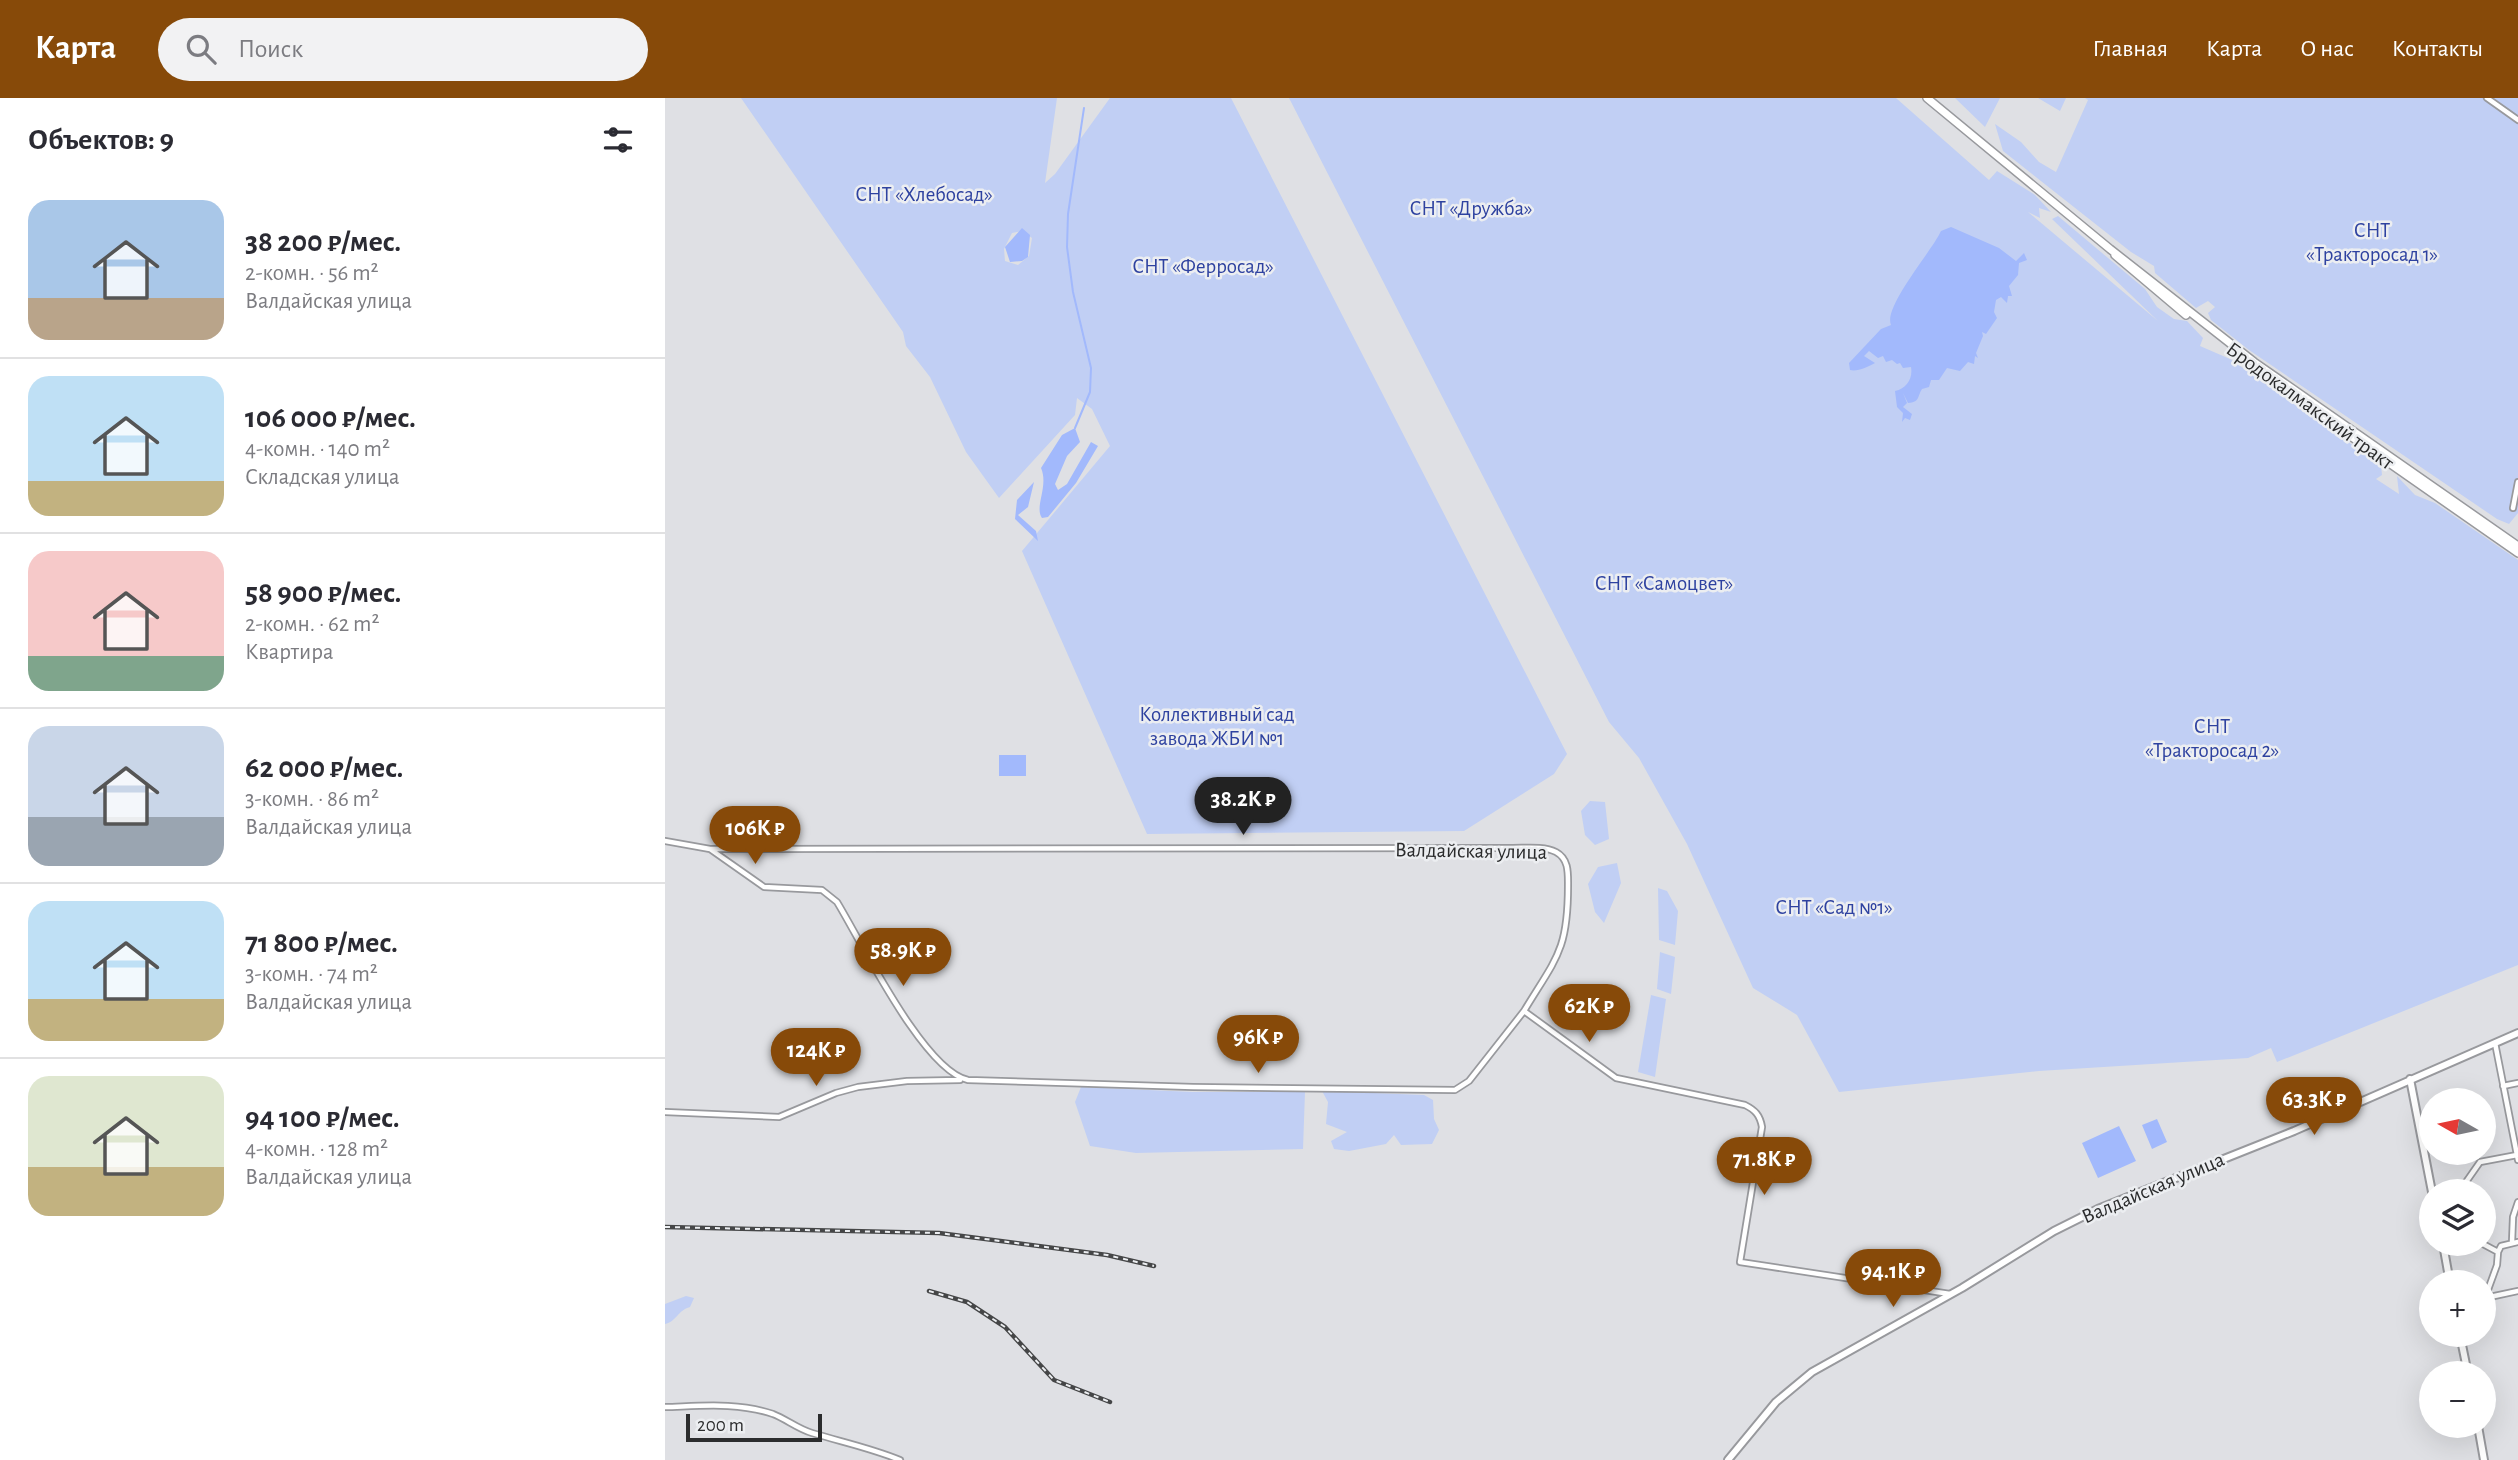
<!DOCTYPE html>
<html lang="ru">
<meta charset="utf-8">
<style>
body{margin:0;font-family:"Alegreya Sans",sans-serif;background:#f2f2f3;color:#2b2b33;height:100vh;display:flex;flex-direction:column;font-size:26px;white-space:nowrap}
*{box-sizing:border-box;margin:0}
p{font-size:23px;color:#7c7c81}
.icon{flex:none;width:38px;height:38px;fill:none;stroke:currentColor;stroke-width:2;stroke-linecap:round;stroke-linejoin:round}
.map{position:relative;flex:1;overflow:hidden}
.panel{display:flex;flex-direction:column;background:#fff;width:665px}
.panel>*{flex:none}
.needle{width:46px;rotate:279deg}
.controls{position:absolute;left:1754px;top:990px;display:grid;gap:14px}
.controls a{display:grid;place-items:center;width:77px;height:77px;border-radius:50%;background:#fff;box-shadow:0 7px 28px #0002;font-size:35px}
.scale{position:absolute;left:21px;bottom:18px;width:136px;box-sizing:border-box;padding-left:7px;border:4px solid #2b2c2d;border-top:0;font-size:19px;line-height:24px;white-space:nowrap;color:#2b2c2d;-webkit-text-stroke:5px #eceef1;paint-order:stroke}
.price{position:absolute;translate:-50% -60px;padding:0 16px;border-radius:24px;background:#874a09;color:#fff;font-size:23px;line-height:46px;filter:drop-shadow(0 2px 4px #0008)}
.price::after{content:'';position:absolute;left:50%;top:42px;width:21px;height:16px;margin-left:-10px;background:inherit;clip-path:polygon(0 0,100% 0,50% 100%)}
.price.current{background:#222;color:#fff}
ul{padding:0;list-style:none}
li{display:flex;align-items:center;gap:21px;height:175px;padding:0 28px}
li+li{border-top:2px solid #e1e1e2}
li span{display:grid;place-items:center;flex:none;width:196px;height:140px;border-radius:21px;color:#555}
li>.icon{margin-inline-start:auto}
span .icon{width:84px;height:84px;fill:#fffc;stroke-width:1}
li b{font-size:30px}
h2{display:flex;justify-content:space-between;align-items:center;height:84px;padding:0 28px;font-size:30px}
header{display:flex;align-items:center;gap:42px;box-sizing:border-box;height:98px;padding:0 35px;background:#874a09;color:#fff}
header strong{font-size:33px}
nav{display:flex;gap:38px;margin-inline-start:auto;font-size:24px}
.search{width:490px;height:63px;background:#f2f2f3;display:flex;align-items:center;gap:18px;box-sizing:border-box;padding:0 24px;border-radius:38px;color:#7c7c81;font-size:26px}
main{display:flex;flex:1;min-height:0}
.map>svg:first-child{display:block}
.green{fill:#c1cff4;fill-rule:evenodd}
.water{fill:#a2b9fc}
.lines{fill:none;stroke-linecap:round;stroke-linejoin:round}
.stream{stroke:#a2b9fc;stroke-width:2}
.minor-casing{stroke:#98999d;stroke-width:8}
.tertiary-casing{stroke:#98999d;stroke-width:10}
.primary-casing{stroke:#98999d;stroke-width:10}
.minor{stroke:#fff;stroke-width:4.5}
.tertiary{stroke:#fff;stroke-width:6}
.primary{stroke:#fff;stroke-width:7}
.rail-casing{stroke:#454647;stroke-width:4.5}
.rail{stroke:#eceef1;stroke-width:2;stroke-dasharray:5;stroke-linecap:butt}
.labels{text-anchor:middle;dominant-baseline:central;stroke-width:5;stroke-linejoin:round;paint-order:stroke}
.park-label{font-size:21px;fill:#2e42a0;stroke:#eceef1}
.street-label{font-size:21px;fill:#2b2c2d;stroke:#eceef1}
</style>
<header>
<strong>Карта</strong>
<div class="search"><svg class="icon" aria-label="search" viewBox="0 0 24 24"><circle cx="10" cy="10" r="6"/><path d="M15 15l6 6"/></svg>Поиск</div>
<nav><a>Главная</a><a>Карта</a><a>О нас</a><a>Контакты</a></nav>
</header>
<main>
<section class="panel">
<h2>Объектов: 9<svg class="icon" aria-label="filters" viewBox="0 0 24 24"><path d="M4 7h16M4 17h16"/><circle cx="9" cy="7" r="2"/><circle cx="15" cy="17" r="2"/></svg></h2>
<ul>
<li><span style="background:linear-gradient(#a9c7e8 70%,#b9a48a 0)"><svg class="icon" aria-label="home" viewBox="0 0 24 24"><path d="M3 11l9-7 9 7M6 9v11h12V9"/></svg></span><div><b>38 200 ₽/мес.</b><p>2-комн. · 56 m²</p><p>Валдайская улица</p></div></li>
<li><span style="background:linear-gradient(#bfe0f5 75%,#c2b280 0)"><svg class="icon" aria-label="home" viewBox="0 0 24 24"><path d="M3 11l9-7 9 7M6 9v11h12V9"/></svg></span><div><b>106 000 ₽/мес.</b><p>4-комн. · 140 m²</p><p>Складская улица</p></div></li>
<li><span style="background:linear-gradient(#f6c9c9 75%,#7fa58c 0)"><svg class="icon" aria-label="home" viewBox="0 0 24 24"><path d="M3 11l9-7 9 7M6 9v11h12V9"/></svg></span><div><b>58 900 ₽/мес.</b><p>2-комн. · 62 m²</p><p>Квартира</p></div></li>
<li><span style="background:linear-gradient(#c9d6e8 65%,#9aa5b1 0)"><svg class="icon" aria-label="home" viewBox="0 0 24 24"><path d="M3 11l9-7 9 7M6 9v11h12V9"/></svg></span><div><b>62 000 ₽/мес.</b><p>3-комн. · 86 m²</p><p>Валдайская улица</p></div></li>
<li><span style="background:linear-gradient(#bfe0f5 70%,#c2b280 0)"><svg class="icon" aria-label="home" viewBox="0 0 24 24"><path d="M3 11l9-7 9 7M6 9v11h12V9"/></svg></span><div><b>71 800 ₽/мес.</b><p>3-комн. · 74 m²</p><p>Валдайская улица</p></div></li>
<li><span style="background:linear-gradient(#dfe7d0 65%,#c2b280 0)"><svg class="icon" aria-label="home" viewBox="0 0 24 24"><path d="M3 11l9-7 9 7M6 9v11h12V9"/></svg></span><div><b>94 100 ₽/мес.</b><p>4-комн. · 128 m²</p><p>Валдайская улица</p></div></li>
</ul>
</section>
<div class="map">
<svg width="1853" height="1362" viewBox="0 0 1853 1362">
<rect width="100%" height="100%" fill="#dfe0e4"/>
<path class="green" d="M76 0H392L380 85 390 76 445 0H566L902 656 889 676 799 733 482 736 357 453 445 348 427 311 412 300 410 317 334 400 301 354 265 279 241 248 238 234ZM357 133 367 140 364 158 353 167 340 163 339 151 347 135Z
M624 0H1231L1324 82 1332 73 1370 97 1386 114 1374 110 1375 120 1363 114 1493 223 1387 121 1393 118 1480 191 1492 209 1509 221 1522 223 1538 240 1535 248 1565 261 1716 367 1717 377 1711 381 1734 396 1732 378 1750 397 1770 405 1853 462V867L1612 964 1606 950 1583 960 1374 973 1174 994 1132 917 1088 890 1022 746 974 660 944 624Z
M1290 0H1335L1320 29Z
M1373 0H1401L1395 13Z
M1420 0H1853V415L1844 426 1832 421 1584 252 1546 222 1543 215 1550 209 1543 203 1531 210 1490 175 1489 168 1466 154 1338 53 1330 26 1356 44 1374 64 1391 74 1423 2Z
M925 703 940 704 944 741 930 747 920 737 916 713Z
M952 765 956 785 939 825 930 814 923 786 933 769Z
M993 790 1002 793 1013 813 1010 847 994 842Z
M995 854 1010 859 1006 896 992 891Z
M986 897 1001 901 990 979 973 974Z
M416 989 528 994H640L638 1051 471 1055 425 1048 410 1004Z
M657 993 759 997 768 1002 769 1021 774 1032 767 1046 736 1047 729 1037 721 1046 684 1053 669 1051 666 1043 682 1034 661 1026 663 1004Z
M21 1198 29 1200 25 1209C13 1212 11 1224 0 1226V1206Z"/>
<path class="water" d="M1286 129 1334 150 1351 163 1359 155 1362 162 1354 165 1353 177 1344 188 1347 198H1343L1342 205 1336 199 1331 202 1329 214 1332 220 1321 236 1317 234 1318 238 1311 255 1313 260 1310 258 1309 266 1303 264 1295 273 1282 270 1274 282H1266L1264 289 1257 291C1252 299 1255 304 1243 305L1238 295 1242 305 1238 309 1247 316 1245 322 1240 320 1237 324 1238 315 1232 309 1230 293C1242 290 1248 280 1246 269L1238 270 1235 265 1232 266 1227 262 1221 264 1218 258 1213 260 1204 253 1199 258 1210 265C1203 269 1192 274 1185 272L1184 265 1216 231 1226 227C1218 209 1267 153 1276 133Z
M357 130 365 137 363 159 357 163 345 164 340 149Z
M410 330 415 344 402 358 390 386 393 392 402 386 426 344 433 348 411 385 383 419 377 420C369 409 384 388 376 370L397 337Z
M369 384 363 409 353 417 371 433 373 443 350 421 352 402Z
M334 657H361V678H334Z
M1492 1021 1502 1044 1487 1051 1477 1027Z
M1454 1028 1471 1063 1433 1080 1417 1045Z"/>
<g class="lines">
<path class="stream" d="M410 330 425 294 426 270 408 194 402 149 403 116 419 10"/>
<defs>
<path id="minor" d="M1822 0 1853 22
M1848 410 1853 384
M0 743 45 751 99 789 157 792 172 804C197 845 259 973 303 982L528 989 790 992 804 983 859 913
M45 751 848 750C862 750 879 748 891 754 904 761 903 775 903 788 903 853 891 860 859 913L951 980 1080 1007C1090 1012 1095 1017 1097 1029L1075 1164 1285 1196
M1830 945 1853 1062
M1838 988 1853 985
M0 1014 114 1019 171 995 193 989 242 983 295 982
M1794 1094 1815 1064 1852 1057
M1847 1144 1848 1119 1853 1104
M1818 1146 1833 1154
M1833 1154 1836 1148 1853 1144
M1820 1200 1832 1167 1833 1154
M1820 1200 1853 1193
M0 1309C36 1308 73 1304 108 1316 121 1321 133 1331 147 1335 177 1344 206 1350 235 1362"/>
<path id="tertiary" d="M1745 981 1767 1094
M1778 1146 1785 1185
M1795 1237 1803 1276
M1813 1328 1819 1362
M1063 1362 1111 1304 1147 1274 1297 1190 1389 1133 1433 1111 1629 1033 1853 935"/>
<path id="primary" d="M1262 0 1445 151 1589 264 1853 448
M1450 157 1521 217
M1594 274 1853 455"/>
</defs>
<use href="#minor" class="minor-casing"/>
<use href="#tertiary" class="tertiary-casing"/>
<use href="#primary" class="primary-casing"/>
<use href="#minor" class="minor"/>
<use href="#tertiary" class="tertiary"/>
<use href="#primary" class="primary"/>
<defs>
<path id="rail" d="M0 1129 274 1135 442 1157 489 1168
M264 1193 302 1204 340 1229 389 1282 445 1304"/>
</defs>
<use href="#rail" class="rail-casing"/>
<use href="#rail" class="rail"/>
</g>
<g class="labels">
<g class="park-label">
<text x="259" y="96">СНТ «Хлебосад»</text>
<text x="806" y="110">СНТ «Дружба»</text>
<text x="1707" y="132">СНТ<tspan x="1707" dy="24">«Тракторосад 1»</tspan></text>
<text x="538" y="168">СНТ «Ферросад»</text>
<text x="999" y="485">СНТ «Самоцвет»</text>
<text x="552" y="616">Коллективный сад<tspan x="552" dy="24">завода ЖБИ №1</tspan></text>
<text x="1547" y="628">СНТ<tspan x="1547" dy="24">«Тракторосад 2»</tspan></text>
<text x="1169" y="809">СНТ «Сад №1»</text>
</g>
<g class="street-label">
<text transform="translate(1645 308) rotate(36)">Бродокалмакский тракт</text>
<text transform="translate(806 753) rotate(1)">Валдайская улица</text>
<text transform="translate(1488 1090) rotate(-23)">Валдайская улица</text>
</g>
</g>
</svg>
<div class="controls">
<a><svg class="needle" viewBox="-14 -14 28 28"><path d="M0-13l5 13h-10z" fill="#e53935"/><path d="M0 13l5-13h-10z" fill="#7c7c81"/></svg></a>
<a><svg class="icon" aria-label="layers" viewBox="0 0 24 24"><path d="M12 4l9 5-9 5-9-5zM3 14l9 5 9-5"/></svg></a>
<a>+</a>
<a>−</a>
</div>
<div class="scale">200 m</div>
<b class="price current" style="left:578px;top:739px">38.2K ₽</b>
<b class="price" style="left:90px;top:768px">106K ₽</b>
<b class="price" style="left:238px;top:890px">58.9K ₽</b>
<b class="price" style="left:924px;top:946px">62K ₽</b>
<b class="price" style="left:593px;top:977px">96K ₽</b>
<b class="price" style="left:151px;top:990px">124K ₽</b>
<b class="price" style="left:1649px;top:1039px">63.3K ₽</b>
<b class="price" style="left:1099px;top:1099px">71.8K ₽</b>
<b class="price" style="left:1228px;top:1211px">94.1K ₽</b>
</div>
</main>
